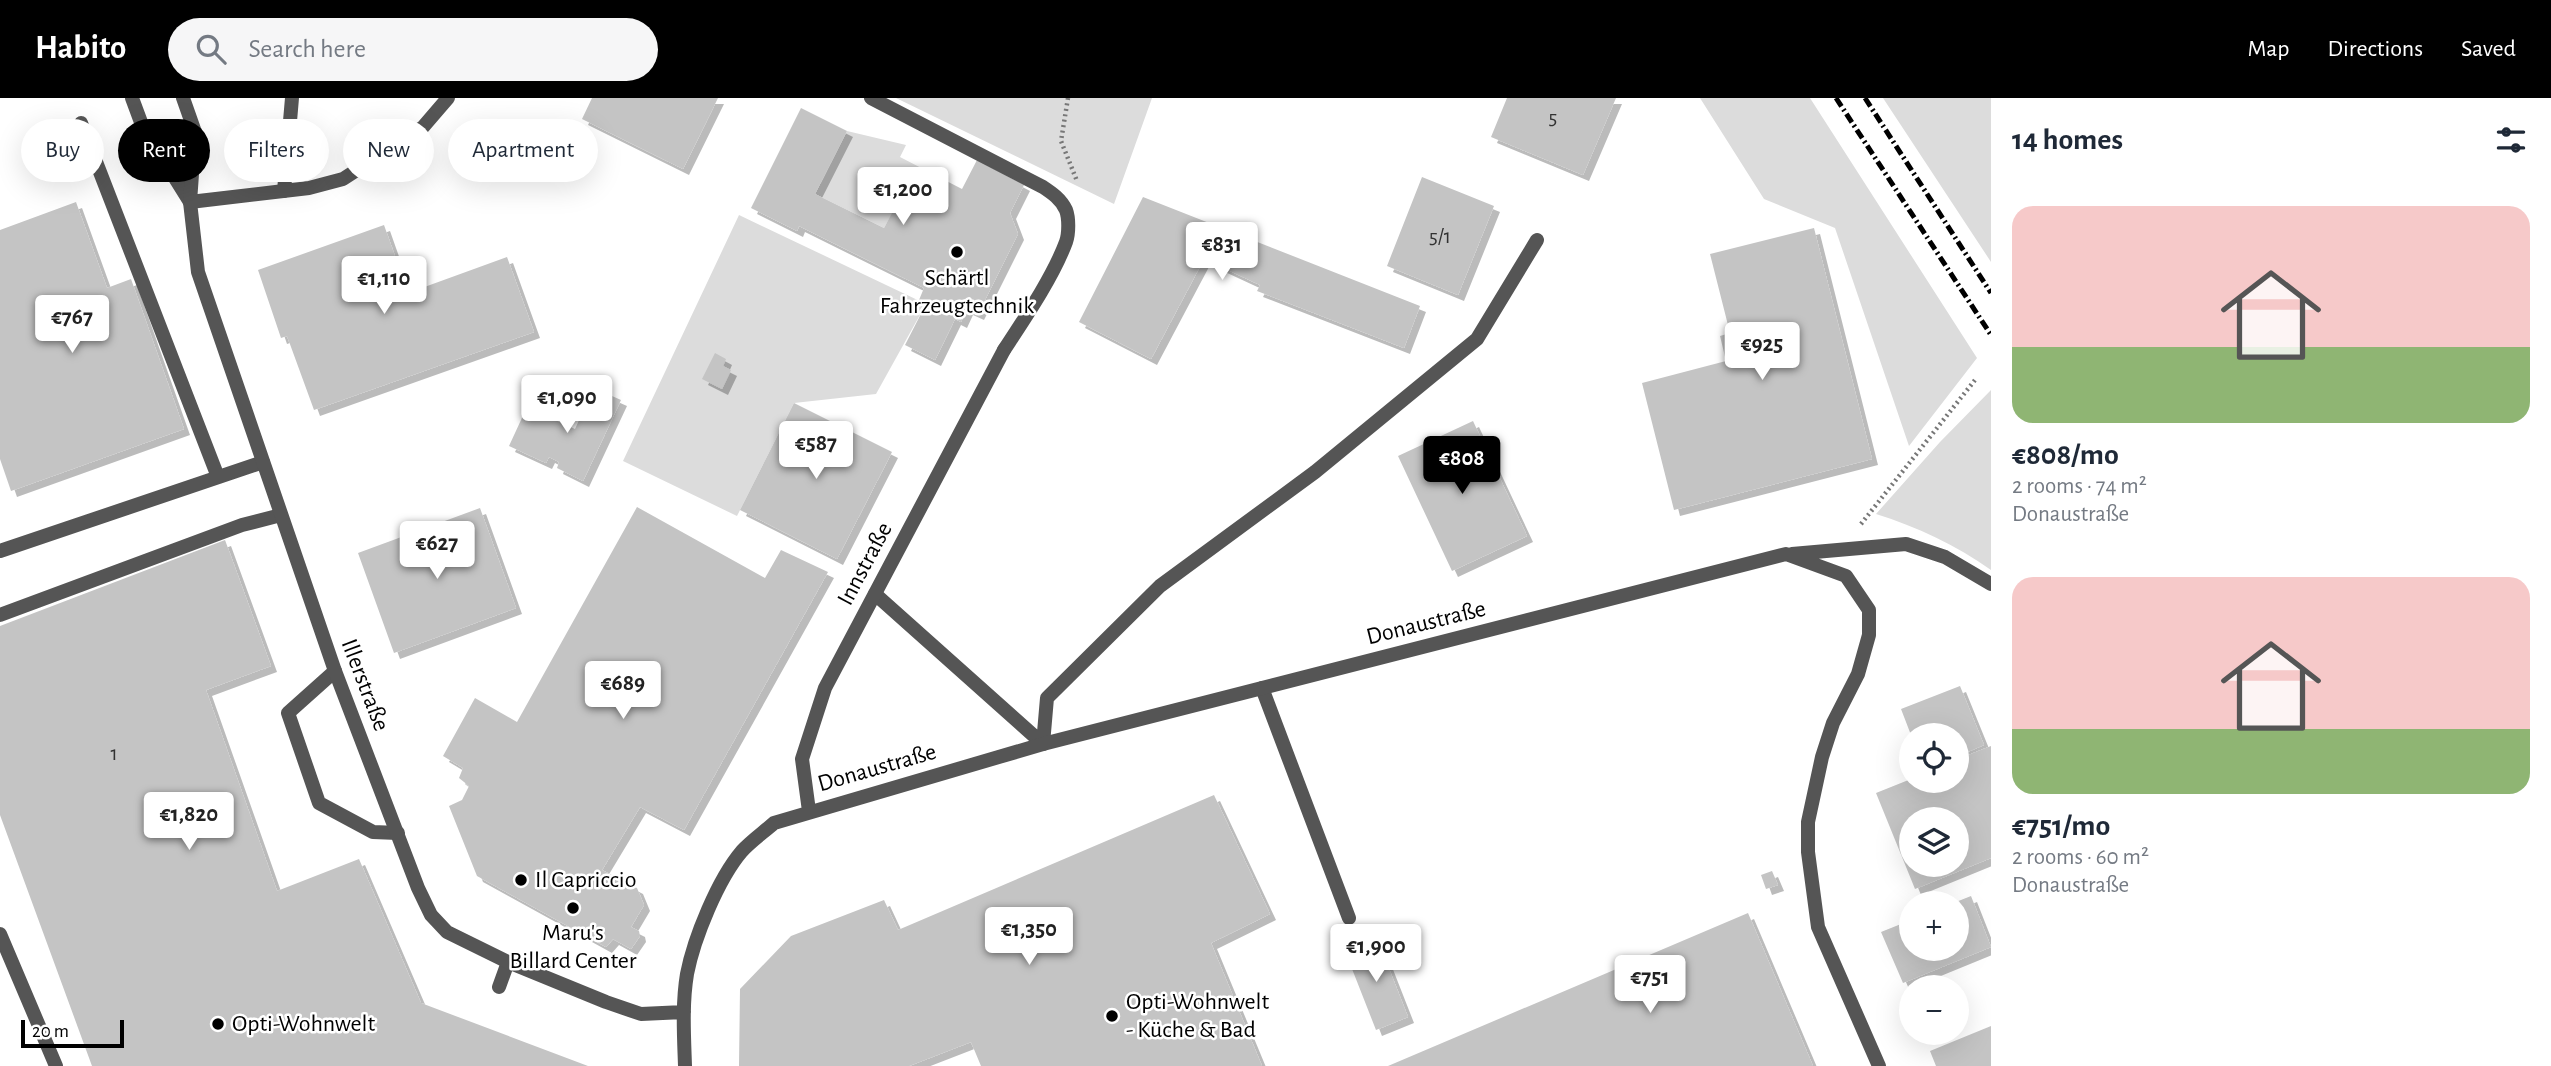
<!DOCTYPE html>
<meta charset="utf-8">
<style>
body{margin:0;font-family:"Alegreya Sans",sans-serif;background:#f6f6f7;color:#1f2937;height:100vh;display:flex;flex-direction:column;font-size:26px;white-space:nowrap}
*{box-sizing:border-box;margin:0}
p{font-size:23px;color:#747a83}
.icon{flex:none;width:38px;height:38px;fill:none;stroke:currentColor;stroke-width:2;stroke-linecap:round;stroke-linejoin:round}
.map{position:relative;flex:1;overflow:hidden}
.panel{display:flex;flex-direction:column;background:#fff;width:560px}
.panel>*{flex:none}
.hud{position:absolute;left:21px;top:21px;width:665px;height:63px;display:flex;gap:14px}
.controls{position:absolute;left:1899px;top:625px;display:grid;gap:14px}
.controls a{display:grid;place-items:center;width:70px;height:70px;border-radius:50%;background:#fff;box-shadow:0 7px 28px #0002;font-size:35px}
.scale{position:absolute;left:21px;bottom:18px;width:103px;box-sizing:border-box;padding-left:7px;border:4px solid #000;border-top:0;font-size:19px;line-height:24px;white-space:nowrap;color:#000;-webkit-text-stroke:5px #fff;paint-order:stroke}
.price{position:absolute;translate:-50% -60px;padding:0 16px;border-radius:7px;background:#fff;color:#222;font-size:23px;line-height:46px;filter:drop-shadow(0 2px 4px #0008)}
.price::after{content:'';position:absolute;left:50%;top:42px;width:21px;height:16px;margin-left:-10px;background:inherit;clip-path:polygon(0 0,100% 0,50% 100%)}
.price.active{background:#000;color:#fff}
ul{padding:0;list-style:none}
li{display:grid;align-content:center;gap:14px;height:371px;padding:0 21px}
li span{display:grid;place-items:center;height:217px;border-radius:21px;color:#555}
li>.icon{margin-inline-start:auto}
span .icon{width:126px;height:126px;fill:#fffc;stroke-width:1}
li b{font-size:30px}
h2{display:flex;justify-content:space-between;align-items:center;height:84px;padding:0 21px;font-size:30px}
.tag{padding:0 24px;border-radius:32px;background:#fff;box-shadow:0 7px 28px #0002;font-size:24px;line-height:63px}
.tag.active{background:#000;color:#fff}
header{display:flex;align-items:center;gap:42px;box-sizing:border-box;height:98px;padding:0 35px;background:#000;color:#fff}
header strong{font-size:33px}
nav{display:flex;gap:38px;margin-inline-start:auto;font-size:24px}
.search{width:490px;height:63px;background:#f6f6f7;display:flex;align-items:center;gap:18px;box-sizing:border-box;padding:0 24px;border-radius:38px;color:#747a83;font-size:26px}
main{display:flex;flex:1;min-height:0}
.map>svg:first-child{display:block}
.green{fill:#dcdcdc}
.building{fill:#c4c4c4;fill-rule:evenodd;filter:url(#shadow)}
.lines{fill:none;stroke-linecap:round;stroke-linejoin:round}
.path{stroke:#777;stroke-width:4.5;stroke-dasharray:2 3.5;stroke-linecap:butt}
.service{stroke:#555;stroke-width:14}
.minor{stroke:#555;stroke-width:14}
.rail{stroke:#000;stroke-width:5;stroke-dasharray:10 3.5 2 3.5;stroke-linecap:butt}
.poi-dot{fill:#000;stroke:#fff;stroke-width:2.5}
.labels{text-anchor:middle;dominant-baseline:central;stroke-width:5;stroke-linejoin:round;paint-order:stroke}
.number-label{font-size:21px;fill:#313131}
.poi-label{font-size:24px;fill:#000;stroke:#fff;text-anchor:start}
.street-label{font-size:24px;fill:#000;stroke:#fff}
</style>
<header>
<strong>Habito</strong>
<div class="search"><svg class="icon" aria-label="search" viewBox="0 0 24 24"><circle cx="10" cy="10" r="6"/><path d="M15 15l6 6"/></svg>Search here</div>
<nav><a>Map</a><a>Directions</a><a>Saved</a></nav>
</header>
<main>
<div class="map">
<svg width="1991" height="968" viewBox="0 0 1991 968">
<defs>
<filter id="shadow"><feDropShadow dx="6" dy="6" stdDeviation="0" flood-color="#0004"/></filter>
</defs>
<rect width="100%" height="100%" fill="#fff"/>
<path class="green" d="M896 0H1152L1114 106Z
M1700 0H1810L1977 260 1909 348 1835 130 1764 101Z
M1883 0H1991V164Z
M847 33 906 47 900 59 927 73 910 105 900 101 884 130 815 96Z
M739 117 926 206 876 296 794 305 737 418 623 363Z
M1991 292V472C1956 447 1917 429 1876 416L1940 344Z"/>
<path class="building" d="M592 0H718L683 71 582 21Z
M1507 0H1616L1583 77 1491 39Z
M801 10 847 33 815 96 884 130 900 100 910 105 927 73 962 91 977 62 1024 87 1010 115 1018 136 978 216 967 211 961 224 955 221 935 262 905 247 926 206 919 202 924 190 799 128 797 133 751 110Z
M1422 79 1494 108 1458 197 1387 168Z
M1143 99 1420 208 1404 250 1257 193 1260 187 1204 161 1151 261 1079 224Z
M76 104 107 190 131 181 184 331 11 393 0 361V132Z
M384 127 408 195 507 159 534 234 314 312 287 238 281 240 258 172Z
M1814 130 1872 361 1674 412 1642 285 1726 263 1720 238 1730 235 1710 156Z
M715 255 726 261 723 268 731 272 722 291 702 281Z
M594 290 621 302 583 383 557 370 559 364 549 359 546 365 509 348 527 309 575 331Z
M794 305 892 354 837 461 740 412Z
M1473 323 1527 438 1452 473 1398 358Z
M637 409 765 480 781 452 828 474 684 732 640 709 602 772 637 790 644 807 631 829 639 833 640 838 631 851 613 841 606 849 477 778 449 708 462 702 469 688 459 680 463 670 443 658 475 600 517 624Z
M480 410 516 510 394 555 358 455Z
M225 442 271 568 206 592 277 793 359 761 421 905 588 968H92L0 717V528Z
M1960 588 1984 647 1956 659V637H1911L1901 611Z
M1991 648V760L1915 791 1876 695 1911 681V682H1956V662ZM1911 721H1956V766H1911Z
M1214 697 1270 816 1211 845 1262 968H981L971 944 909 968H739L740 891 791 838 884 802 898 832Z
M1772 773 1778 787 1766 791 1761 777Z
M1971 798 1991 849 1903 885 1881 834 1911 822V850H1956V804Z
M1748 815 1813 968H1388Z
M1377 840 1408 919 1376 932 1345 853Z
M1991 928V968H1936L1930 953Z"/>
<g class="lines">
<path class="path" d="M1068 0 1061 43 1077 83
M1861 426 1975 282"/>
<path class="service" d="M132 0 142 27 190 104
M871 0 1043 89C1052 95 1061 101 1066 112 1069 120 1069 135 1066 144 1053 179 1025 220 1004 252
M81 25 218 379
M284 93 292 0
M0 453 263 364
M875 496 1043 646
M0 517 242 427 281 417
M335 573 288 615 319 705 373 734 398 735
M1262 590 1349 820
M1043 646 1047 600 1160 488 1315 374 1477 241 1537 142
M0 836 56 968
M499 889 508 864"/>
<path class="minor" d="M183 0 195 34 190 104 198 174 335 573 418 790 431 817 447 834 508 864 606 904 641 916 684 914
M190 104 309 90 343 81 423 29 448 0
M1792 456 1906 446 1945 459 1991 486
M809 713 802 661 825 590 1004 252
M685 968C684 938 682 906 687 876 694 840 718 781 742 753 751 743 764 734 774 725L1043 646 1786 456 1846 478 1869 512V537L1858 576 1833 625 1822 659 1808 724V754L1818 829 1879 968"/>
<path class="rail" d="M1836 0 1991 237
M1865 0 1991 195"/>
</g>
<g class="poi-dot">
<circle cx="957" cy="154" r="7"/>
<circle cx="521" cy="782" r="7"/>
<circle cx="573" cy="810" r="7"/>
<circle cx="1112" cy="918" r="7"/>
<circle cx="218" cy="926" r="7"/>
</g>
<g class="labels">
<g class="number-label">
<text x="1553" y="19">5</text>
<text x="1440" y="138">5/1</text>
<text x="114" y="655">1</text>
</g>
<g class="poi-label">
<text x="957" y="180" text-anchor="middle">Schärtl<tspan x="957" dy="28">Fahrzeugtechnik</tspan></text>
<text x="535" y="782">Il Capriccio</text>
<text x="573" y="835" text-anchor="middle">Maru's<tspan x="573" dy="28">Billard Center</tspan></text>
<text x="1126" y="904">Opti-Wohnwelt<tspan x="1126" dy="28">- Küche &amp; Bad</tspan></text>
<text x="232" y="926">Opti-Wohnwelt</text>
</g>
<g class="street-label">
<text transform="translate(865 466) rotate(-62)">Innstraße</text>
<text transform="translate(1426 525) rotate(-14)">Donaustraße</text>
<text transform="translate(365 587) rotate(69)">Illerstraße</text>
<text transform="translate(877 670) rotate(-16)">Donaustraße</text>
</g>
</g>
</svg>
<div class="controls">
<a><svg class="icon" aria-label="locate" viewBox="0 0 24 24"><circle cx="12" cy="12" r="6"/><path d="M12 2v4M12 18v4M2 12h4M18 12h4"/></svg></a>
<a><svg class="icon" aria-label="layers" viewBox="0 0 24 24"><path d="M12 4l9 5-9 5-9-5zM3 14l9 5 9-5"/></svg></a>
<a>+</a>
<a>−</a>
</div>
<div class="scale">20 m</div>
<b class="price" style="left:903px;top:129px">€1,200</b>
<b class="price" style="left:1222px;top:184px">€831</b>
<b class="price" style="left:384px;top:218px">€1,110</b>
<b class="price" style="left:72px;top:257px">€767</b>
<b class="price" style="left:1762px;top:284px">€925</b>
<b class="price" style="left:567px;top:337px">€1,090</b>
<b class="price" style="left:816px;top:383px">€587</b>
<b class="price active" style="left:1462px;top:398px">€808</b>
<b class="price" style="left:437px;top:483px">€627</b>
<b class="price" style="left:623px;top:623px">€689</b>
<b class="price" style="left:189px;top:754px">€1,820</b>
<b class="price" style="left:1029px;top:869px">€1,350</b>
<b class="price" style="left:1376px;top:886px">€1,900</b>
<b class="price" style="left:1650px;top:917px">€751</b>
<div class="hud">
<a class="tag">Buy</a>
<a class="tag active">Rent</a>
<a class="tag">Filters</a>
<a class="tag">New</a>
<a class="tag">Apartment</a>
</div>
</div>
<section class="panel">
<h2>14 homes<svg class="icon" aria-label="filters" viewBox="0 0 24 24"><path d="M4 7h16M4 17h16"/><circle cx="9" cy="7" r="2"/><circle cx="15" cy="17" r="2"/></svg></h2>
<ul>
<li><span style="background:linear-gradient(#f6c9c9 65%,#8fb573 0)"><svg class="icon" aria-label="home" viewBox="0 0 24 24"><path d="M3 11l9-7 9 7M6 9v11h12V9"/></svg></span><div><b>€808/mo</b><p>2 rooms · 74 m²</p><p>Donaustraße</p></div></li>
<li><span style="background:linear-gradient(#f6c9c9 70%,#8fb573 0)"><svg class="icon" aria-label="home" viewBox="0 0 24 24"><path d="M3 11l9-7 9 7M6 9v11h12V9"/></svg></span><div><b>€751/mo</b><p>2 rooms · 60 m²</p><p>Donaustraße</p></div></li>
</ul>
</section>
</main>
